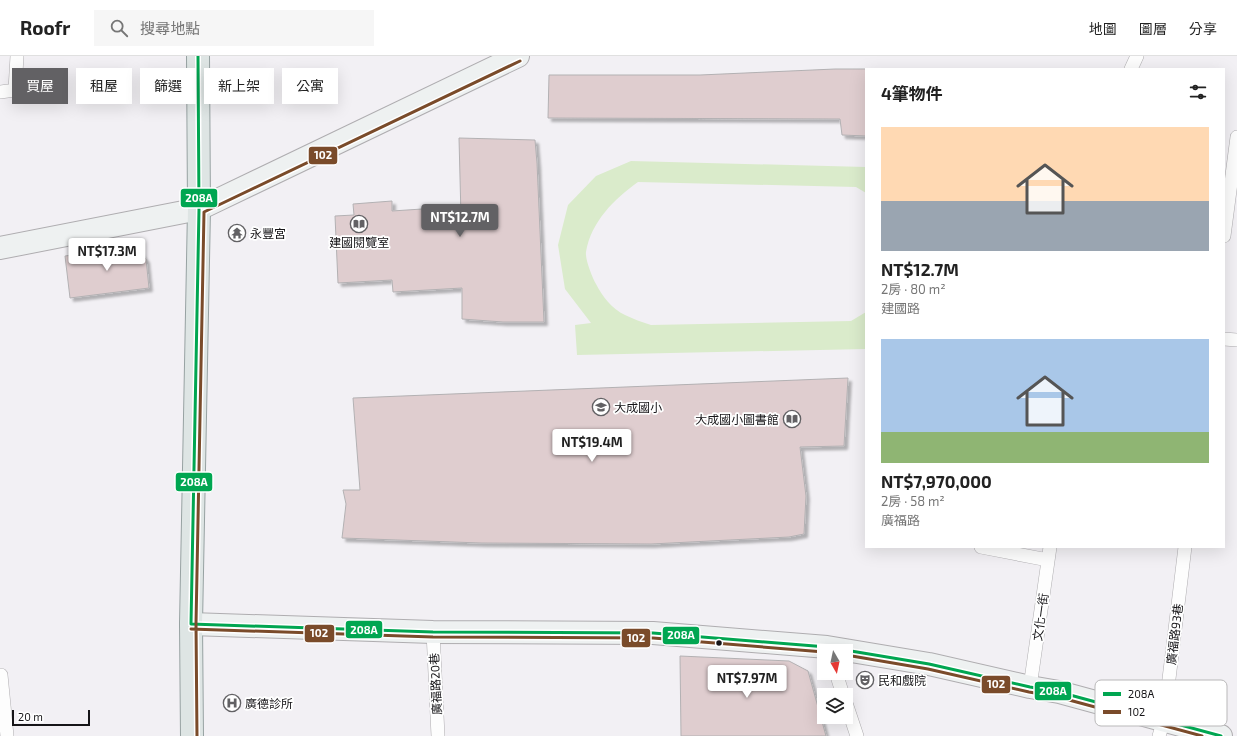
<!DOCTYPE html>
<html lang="zh-TW">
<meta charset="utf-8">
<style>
body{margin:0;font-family:"Exo 2","Noto Sans TC",sans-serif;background:#f6f6f6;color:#222;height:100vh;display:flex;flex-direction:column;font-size:15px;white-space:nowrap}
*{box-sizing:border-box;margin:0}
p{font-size:13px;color:#767676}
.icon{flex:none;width:22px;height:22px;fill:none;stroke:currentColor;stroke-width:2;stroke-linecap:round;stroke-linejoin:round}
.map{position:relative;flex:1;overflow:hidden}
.side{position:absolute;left:865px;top:12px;width:360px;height:480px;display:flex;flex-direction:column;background:#fff;border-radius:0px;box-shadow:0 4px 16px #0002}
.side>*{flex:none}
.guide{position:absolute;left:12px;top:12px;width:380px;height:36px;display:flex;gap:8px}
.needle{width:26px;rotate:171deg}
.buttons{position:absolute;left:817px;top:588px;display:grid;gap:8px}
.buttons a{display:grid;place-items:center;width:36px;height:36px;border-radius:0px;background:#fff;box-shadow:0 4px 16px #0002;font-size:20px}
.scale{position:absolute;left:12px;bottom:10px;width:78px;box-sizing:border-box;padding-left:4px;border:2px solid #151417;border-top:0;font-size:11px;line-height:14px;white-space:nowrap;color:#151417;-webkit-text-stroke:3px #fff;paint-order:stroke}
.price{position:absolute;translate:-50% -34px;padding:0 9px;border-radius:4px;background:#fff;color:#222;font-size:13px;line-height:26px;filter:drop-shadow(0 1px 2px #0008)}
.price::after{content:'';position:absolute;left:50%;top:24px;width:12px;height:9px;margin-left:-6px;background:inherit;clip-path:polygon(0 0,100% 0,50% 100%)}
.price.active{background:#626164;color:#fff}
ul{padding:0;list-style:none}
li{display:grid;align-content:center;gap:8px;height:212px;padding:0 16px}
li span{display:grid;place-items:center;height:124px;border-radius:0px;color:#555}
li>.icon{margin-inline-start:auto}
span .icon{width:72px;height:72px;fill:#fffc;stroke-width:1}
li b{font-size:17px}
h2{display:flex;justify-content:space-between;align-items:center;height:48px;padding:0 16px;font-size:17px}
.pill{padding:0 14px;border-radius:0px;background:#fff;box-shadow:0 4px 16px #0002;font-size:14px;line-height:36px}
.pill.active{background:#626164;color:#fff}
header{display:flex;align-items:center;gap:24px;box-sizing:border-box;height:56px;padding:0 20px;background:#fff;border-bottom:1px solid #e0e0e0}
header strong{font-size:19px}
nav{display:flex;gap:22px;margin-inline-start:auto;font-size:14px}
.search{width:280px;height:36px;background:#f6f6f6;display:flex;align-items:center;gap:10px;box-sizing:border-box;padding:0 14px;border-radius:0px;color:#767676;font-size:15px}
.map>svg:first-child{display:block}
.garden{fill:#daebcb}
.building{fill:#dfcdcf;stroke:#b3b1b3;filter:url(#shadow)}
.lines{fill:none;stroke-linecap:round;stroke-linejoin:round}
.lane-casing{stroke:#afadb0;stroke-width:14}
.secondary-casing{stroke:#afadb0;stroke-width:24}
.primary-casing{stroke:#97a2a2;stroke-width:24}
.lane{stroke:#fdfdfd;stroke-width:13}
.secondary{stroke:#eef1f1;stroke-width:22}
.primary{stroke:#dee5e4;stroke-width:22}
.bus-1-casing{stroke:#fff;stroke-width:6}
.bus-2-casing{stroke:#fff;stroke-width:6}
.bus-1{stroke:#00a651;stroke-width:3}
.bus-2{stroke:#7a4b2a;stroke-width:3}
.bus-dot{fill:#151417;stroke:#fff;stroke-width:1.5}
.labels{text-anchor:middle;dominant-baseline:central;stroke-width:3.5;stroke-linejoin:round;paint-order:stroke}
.poi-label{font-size:12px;fill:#151417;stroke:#fff;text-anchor:start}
.street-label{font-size:12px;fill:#151417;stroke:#fff}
.key{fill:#fff;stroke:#b9b8b9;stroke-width:1}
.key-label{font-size:11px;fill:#151417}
.line-badge{stroke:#fff;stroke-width:1.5}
.badge-label{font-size:11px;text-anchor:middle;font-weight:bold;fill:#fff}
</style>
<header>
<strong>Roofr</strong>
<div class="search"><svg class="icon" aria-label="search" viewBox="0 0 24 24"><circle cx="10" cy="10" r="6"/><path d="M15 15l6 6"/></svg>搜尋地點</div>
<nav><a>地圖</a><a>圖層</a><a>分享</a></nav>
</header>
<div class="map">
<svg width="1237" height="680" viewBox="0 0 1237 680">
<defs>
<filter id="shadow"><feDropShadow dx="3.5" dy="3.5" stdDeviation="1" flood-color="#0004"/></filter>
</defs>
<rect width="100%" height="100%" fill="#f2f0f4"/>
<path class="garden" d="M631 105 866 111V137L856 131 638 126C614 143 591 166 586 196 585 203 592 221 596 228 602 240 612 253 625 259 633 263 642 266 651 269L851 265 866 256V293L577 299 575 269 591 267 565 233 558 189 568 149 596 120Z"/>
<path class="building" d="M835 13H866V80L842 79 840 63 548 62 549 19H700Z
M459 82 535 84 537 107 544 266H503L462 263V232L393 236 392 224 338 227 335 160 354 159 353 148 392 145V155L422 153 423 162 461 161Z
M135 191 146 203 149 232 70 242 65 200Z
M848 322 844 390 800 391 806 440 804 478 789 481 651 488 481 487 342 482 346 448 343 434H360L353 342Z
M680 600 789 605 808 615 826 680H681Z"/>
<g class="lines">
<defs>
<path id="lane" d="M1131 13 1137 0
M0 36 15 34 17 0
M1224 180 1237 81
M1224 283 1237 284
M981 491 1048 504
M433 576 438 680
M836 617 843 639
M1 619 7 680
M1030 631 1050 491
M846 647 857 680
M1159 680 1164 664 1185 491"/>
<path id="secondary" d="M0 192 199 153 518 0
M191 568 433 576 653 577 827 591 929 608 1030 631 1059 636 1221 680"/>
<path id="primary" d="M192 680 191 568 199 153 198 0"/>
</defs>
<use href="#lane" class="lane-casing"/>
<use href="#secondary" class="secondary-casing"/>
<use href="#primary" class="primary-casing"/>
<use href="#lane" class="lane"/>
<use href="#secondary" class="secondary"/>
<use href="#primary" class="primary"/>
<defs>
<path id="bus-1" d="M191 568 433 576 653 577 827 591 929 608 1030 631 1059 636 1221 680
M191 568 199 153 198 0"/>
<path id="bus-2" d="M191 573 433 581 653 582 824 596
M846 599 928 613 1029 636 1058 641 1202 680
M197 680 196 568 204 156 520 5"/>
</defs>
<use href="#bus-1" class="bus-1-casing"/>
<use href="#bus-2" class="bus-2-casing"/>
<use href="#bus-1" class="bus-1"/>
<use href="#bus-2" class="bus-2"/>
</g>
<defs>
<symbol id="library-ring" viewBox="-11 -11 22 22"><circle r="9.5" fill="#fff" stroke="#626164" stroke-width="1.5"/><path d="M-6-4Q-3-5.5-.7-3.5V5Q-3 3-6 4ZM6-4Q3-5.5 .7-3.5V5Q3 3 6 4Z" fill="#626164"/></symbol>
<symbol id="temple-ring" viewBox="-11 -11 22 22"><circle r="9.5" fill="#fff" stroke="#626164" stroke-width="1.5"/><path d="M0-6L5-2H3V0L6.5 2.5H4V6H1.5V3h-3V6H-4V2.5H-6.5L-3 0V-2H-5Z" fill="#626164"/></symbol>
<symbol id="school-ring" viewBox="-11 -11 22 22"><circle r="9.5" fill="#fff" stroke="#626164" stroke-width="1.5"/><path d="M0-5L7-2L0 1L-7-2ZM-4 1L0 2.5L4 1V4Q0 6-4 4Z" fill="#626164"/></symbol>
<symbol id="theatre-ring" viewBox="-11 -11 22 22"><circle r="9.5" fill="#fff" stroke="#626164" stroke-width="1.5"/><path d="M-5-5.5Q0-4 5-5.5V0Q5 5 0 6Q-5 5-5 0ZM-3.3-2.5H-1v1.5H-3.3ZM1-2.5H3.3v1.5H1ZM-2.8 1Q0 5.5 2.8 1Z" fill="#626164"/></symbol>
<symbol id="hospital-ring" viewBox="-11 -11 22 22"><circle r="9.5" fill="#fff" stroke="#626164" stroke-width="1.5"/><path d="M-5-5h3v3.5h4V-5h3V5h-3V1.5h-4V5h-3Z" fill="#626164"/></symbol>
</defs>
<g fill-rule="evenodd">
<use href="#library-ring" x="349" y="158" width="20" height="20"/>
<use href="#temple-ring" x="227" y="167" width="20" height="20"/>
<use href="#school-ring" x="591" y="341" width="20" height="20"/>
<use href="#library-ring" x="782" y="353" width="20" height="20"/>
<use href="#theatre-ring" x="855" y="614" width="20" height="20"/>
<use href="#hospital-ring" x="222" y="637" width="20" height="20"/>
</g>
<circle class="bus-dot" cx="719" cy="587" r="3.5"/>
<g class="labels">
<g class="poi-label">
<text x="250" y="177">永豐宮</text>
<text x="359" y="186" text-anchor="middle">建國閱覽室</text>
<text x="614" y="351">大成國小</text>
<text x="779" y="363" text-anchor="end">大成國小圖書館</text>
<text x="878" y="624">民和戲院</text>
<text x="245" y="647">廣德診所</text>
</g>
<g class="street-label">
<text transform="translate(1040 561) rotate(-82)">文化一街</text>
<text transform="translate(1174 578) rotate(-83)">廣福路93巷</text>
<text transform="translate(435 628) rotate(-93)">廣福路20巷</text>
</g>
</g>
<rect x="1095" y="624" width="132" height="46" rx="6" class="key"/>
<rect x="1103" y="636" width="18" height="4" fill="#00a651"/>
<rect x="1103" y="654" width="18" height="4" fill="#7a4b2a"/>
<g class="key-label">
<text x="1128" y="642">208A</text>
<text x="1128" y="660">102</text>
</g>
<g class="line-badge">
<rect x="308" y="90" width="30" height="19" rx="4" fill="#7a4b2a"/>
<rect x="180" y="132" width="38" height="20" rx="4" fill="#00a651"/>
<rect x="175" y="416" width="38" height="20" rx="4" fill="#00a651"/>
<rect x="345" y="564" width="38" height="19" rx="4" fill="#00a651"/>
<rect x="304" y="568" width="31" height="19" rx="4" fill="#7a4b2a"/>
<rect x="662" y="570" width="38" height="19" rx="4" fill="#00a651"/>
<rect x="621" y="572" width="30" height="20" rx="4" fill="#7a4b2a"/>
<rect x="981" y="619" width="30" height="19" rx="4" fill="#7a4b2a"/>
<rect x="1034" y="625" width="38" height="20" rx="4" fill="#00a651"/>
</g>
<g class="badge-label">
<text x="323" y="103">102</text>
<text x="199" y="146">208A</text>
<text x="194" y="430">208A</text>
<text x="364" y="578">208A</text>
<text x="319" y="581">102</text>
<text x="681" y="583">208A</text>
<text x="636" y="586">102</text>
<text x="996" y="632">102</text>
<text x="1053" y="639">208A</text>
</g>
</svg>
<div class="buttons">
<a><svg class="needle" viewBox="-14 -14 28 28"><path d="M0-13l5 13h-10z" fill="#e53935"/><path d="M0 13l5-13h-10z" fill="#767676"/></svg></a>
<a><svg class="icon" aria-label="layers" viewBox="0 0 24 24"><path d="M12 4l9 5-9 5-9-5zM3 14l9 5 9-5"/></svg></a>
</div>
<div class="scale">20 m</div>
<b class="price active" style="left:460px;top:182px">NT$12.7M</b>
<b class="price" style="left:107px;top:216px">NT$17.3M</b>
<b class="price" style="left:592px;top:407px">NT$19.4M</b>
<b class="price" style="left:747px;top:643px">NT$7.97M</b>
<div class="guide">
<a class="pill active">買屋</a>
<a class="pill">租屋</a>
<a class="pill">篩選</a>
<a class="pill">新上架</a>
<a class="pill">公寓</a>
</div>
<section class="side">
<h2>4筆物件<svg class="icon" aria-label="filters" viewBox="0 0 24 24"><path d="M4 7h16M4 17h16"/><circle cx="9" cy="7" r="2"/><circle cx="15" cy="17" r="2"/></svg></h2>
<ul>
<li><span style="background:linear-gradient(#ffd9b3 60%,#9aa5b1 0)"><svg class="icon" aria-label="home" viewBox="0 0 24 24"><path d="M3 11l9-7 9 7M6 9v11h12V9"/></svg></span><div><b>NT$12.7M</b><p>2房 · 80 m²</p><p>建國路</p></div></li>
<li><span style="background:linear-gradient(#a9c7e8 75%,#8fb573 0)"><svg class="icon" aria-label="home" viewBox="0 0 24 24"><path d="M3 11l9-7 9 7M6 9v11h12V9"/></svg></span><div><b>NT$7,970,000</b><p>2房 · 58 m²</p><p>廣福路</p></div></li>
</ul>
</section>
</div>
